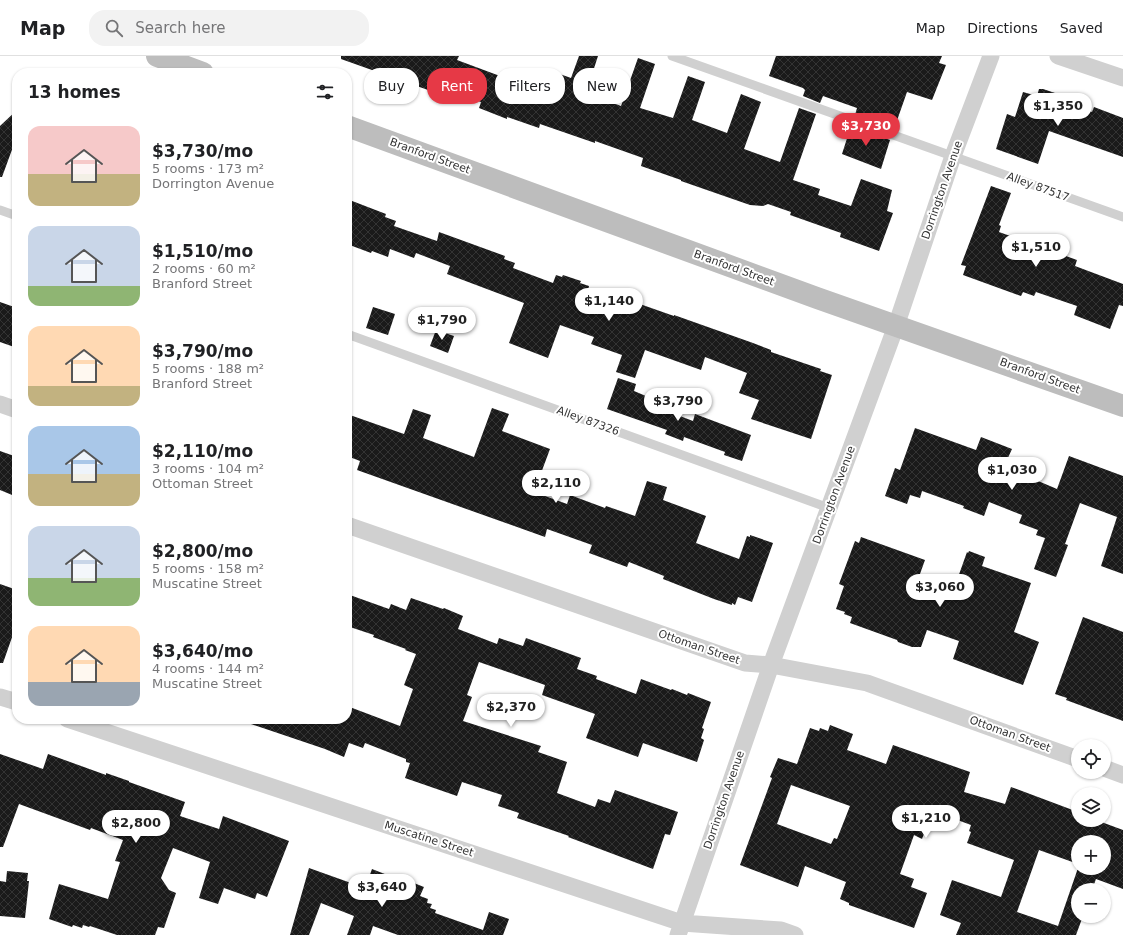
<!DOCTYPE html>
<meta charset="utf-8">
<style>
body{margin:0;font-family:"DejaVu Sans",sans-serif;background:#f2f2f2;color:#202124;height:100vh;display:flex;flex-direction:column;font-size:15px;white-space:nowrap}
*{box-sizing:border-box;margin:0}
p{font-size:13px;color:#757577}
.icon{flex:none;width:22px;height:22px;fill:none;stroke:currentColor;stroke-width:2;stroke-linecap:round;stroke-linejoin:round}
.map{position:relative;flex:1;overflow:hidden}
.drawer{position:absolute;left:12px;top:12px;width:340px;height:656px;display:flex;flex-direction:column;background:#fff;border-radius:16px;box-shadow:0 1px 3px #0004}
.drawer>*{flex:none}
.top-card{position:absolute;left:364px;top:12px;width:380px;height:36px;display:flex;gap:8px}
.tools{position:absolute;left:1071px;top:683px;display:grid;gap:8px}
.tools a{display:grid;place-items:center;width:40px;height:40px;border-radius:50%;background:#fff;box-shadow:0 1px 3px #0004;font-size:20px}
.price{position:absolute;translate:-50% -34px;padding:0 9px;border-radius:14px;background:#fff;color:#222;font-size:13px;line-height:26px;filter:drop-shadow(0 1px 2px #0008)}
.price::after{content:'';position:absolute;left:50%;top:24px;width:12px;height:9px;margin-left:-6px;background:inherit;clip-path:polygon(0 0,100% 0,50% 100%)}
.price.active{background:#e63946;color:#fff}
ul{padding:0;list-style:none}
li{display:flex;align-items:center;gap:12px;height:100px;padding:0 16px}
li span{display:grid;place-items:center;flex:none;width:112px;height:80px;border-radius:12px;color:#555}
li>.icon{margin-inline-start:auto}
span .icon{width:48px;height:48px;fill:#fffc;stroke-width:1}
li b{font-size:17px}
h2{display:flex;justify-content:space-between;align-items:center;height:48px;padding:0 16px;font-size:17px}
.pill{padding:0 14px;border-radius:16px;background:#fff;box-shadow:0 1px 3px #0004;font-size:14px;line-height:36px}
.pill.active{background:#e63946;color:#fff}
header{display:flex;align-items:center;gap:24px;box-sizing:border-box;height:56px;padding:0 20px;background:#fff;border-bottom:1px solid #e0e0e0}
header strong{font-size:19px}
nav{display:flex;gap:22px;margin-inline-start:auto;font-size:14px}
.search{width:280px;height:36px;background:#f2f2f2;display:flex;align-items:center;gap:10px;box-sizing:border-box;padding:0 14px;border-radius:16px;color:#757577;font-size:15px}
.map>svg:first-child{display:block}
.building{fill:url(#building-cross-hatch);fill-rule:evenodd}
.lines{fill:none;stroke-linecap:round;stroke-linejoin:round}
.service{stroke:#d0d0d0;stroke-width:9}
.minor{stroke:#d0d0d0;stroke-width:17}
.secondary{stroke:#bdbdbd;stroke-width:22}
.labels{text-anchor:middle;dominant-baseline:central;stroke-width:4;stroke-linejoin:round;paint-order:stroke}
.street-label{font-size:11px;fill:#333;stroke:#fff}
</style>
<header>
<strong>Map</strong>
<div class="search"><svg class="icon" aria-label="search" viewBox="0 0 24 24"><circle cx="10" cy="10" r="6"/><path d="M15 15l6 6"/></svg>Search here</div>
<nav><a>Map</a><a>Directions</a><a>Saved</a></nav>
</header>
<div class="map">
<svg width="1123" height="879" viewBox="0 0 1123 879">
<defs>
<pattern id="building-cross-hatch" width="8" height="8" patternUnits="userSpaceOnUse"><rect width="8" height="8" fill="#1a1a1a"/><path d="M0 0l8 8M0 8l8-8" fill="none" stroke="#333"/></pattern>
</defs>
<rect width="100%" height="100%" fill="#fff"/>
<path class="building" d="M341 0H459L457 4 508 23 510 19 537 29 543 12 571 22 579 0H598L586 37 621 50 638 2 655 8 640 52 673 62 688 20 705 26 692 64 727 77 741 38 761 46 744 93 780 106 799 52 816 58 793 124 820 133 818 139 851 150 861 123 892 134 887 155 893 157 879 195 840 181 841 177 790 159 791 156 768 148 763 150 750 149 681 125V124L641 110 643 102 595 85V87L540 68 539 72 507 61V63L479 52 481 46 444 33 443 35 430 30 428 34 341 3Z
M776 0H942L939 7 946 9 932 44 907 36 894 73 855 59 857 52 823 40 820 47 803 40 805 34 803 32 769 20Z
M1039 33H1043L1061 39 1060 44 1092 56 1094 51 1123 62V101L1049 75 1038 108 996 93 1007 58 1015 61 1023 36 1037 40Z
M17 54V80L2 121H0V70Z
M851 70 890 84 881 113 842 98Z
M991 130 1011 137 999 169 1001 170 999 176 1077 204 1075 210 1123 228V250L1119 249 1110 273 1074 259 1077 250 1036 236 1034 240 1023 236 1021 240 963 219 966 210 961 209Z
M347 143 386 158 385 161 396 165 394 170 437 185 439 176 505 200 504 203 515 207 513 212 553 227 556 219 562 221 563 219 581 225 580 227 589 230 588 234 592 236 636 252 637 247 674 260V259L753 287 771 294V296L821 313 820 315 832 319 811 383 751 363 759 344 739 337 747 317 705 301 701 314 645 294 635 322 616 316 622 299 591 288 594 281 560 269 548 302 509 287 524 247 447 218 450 210 416 197 414 202 390 193 388 201 372 195 371 197 347 188Z
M0 246 17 252V292L0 286Z
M373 251 395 258 388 279 366 272Z
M436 274 454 280 448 297 430 290Z
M618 322 636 328 634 335 653 343 651 349 693 365 695 358 751 379 742 405 724 399 725 396 684 381 683 385 665 378 667 374 607 353Z
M492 352 509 358 502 375 550 393 534 436 567 448 570 439 605 452 606 450 635 460 647 425 667 431 663 444 706 460 696 487 739 503 747 480 750 481V479L773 487 752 546 738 541 735 549 732 547V549L714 543 663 523 664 520 629 506 627 511 589 497 592 489 547 473 545 481 357 414 360 405 347 400V358L404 378 413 353 431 359 423 382 474 401Z
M915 372 976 394 981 381 1012 393 1007 404 1027 411 1024 419 1057 433 1069 400 1123 420V518L1101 510 1117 461 1080 447 1065 488 1068 489 1056 521 1034 513 1045 482 1036 479 1038 474 1019 467 1022 459 989 446 984 460 963 452 964 450 922 435 920 442 910 439 907 448 885 440 895 412 900 414Z
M0 395 17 401V441L0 434Z
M861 481 925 504 916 529 951 541 967 496 968 497 969 495 985 501 982 510 1031 527 1014 576 1039 586 1023 629 953 603 959 585 927 574 921 591H912L898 586 897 584 850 567 852 561 844 558 845 556 836 553 844 530 839 528 855 485 859 487Z
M0 528 17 534V567L3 607H0Z
M347 538 389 553 391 548 406 554 411 542 443 553 444 552 463 560 458 573 497 588 499 582 523 590 526 582 581 602 577 613 597 620 596 623 636 638 641 623 671 634 672 633 687 639 688 637 711 646 702 672 704 673 701 682 704 684 697 706 643 687 638 701 586 682 595 658 542 639 545 629 479 606 467 639 472 641 463 665 541 690 538 696 567 706 557 737 595 751 598 743 610 747 615 734 678 756 670 779 665 778 653 813 568 781 569 780 517 762 519 757 498 750 502 739 462 726 457 740 405 722 410 707 406 706V703L365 687 363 692 349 687 344 701 325 693 245 666 246 663H347V650L400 670 413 633 404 629 416 598 405 594 406 593 373 581 374 579 347 570Z
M1083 561 1123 576V665L1066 644 1067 642 1055 638Z
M830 669 853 678 847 694 886 708 893 689 970 716 964 736 1005 748 1011 731 1078 756V764H1096L1123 774V833L1096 823 1092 834H1078V860H1083L1076 879H956L961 867 940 859 952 824 1001 841 1014 804 967 787 971 776 969 775 971 769 933 755 922 783 914 779 900 818 914 823 911 831 927 837 914 872 849 849V847L840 843 846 826 805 810 798 831 740 809 772 722 770 721 778 702 797 708 810 672 819 675 820 672 828 675ZM791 729 850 750 837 783 834 782 831 788 777 768ZM1078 786H1104V812H1078L1058 870 1017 856 1039 794 1078 808Z
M0 698 43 713 48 698 106 719V717L129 725V726L185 746 180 760 219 773 223 760 289 785 267 841 257 837 255 843 224 832 218 848 199 842 210 806 173 792 161 822 169 834 176 837 164 872 158 871 155 879H117L90 870 89 871 83 869 82 872 73 869 72 871 49 863 59 828 108 843 120 806 115 805 123 784 91 772 90 774 19 748 3 791H0Z
M309 812 351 827 352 822 367 827 372 813 400 824 401 822 424 831 420 840 428 843 427 847 432 848 430 852 436 854 435 857 483 874 489 856 509 863 503 879H398L373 870 370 879H347L354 860 321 847 309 879H290Z
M7 815 28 817 27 825H29L25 862 0 860V825L6 826Z"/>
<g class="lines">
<path class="service" d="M672 0 1123 161
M0 154 17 160
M347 278 829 452"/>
<path class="minor" d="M1058 0 1123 22
M0 348 17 354
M347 469 745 607 771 609 867 627 1078 703
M0 641 17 646
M67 663 682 867 781 874 795 879
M1104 712 1123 719
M678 879 771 609 896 270 953 100 991 0"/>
<path class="secondary" d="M157 0 203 17
M347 70 817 242 1123 350"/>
</g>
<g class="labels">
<g class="street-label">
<text transform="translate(430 100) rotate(20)">Branford Street</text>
<text transform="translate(1038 131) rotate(20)">Alley 87517</text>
<text transform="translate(942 134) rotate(-71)">Dorrington Avenue</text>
<text transform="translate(734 212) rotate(20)">Branford Street</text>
<text transform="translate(1040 320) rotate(20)">Branford Street</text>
<text transform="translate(588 365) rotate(20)">Alley 87326</text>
<text transform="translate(834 439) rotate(-70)">Dorrington Avenue</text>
<text transform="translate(699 591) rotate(19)">Ottoman Street</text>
<text transform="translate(1010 678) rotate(20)">Ottoman Street</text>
<text transform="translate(724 744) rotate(-71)">Dorrington Avenue</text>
<text transform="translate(429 783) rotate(18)">Muscatine Street</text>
</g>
</g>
</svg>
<div class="tools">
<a><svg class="icon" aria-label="locate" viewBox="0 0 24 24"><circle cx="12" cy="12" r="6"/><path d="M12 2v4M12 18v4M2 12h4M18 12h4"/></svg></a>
<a><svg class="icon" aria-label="layers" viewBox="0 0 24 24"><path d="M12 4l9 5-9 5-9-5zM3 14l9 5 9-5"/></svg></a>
<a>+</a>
<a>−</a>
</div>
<b class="price" style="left:1058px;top:71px">$1,350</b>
<b class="price active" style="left:866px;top:91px">$3,730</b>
<b class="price" style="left:1036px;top:212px">$1,510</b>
<b class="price" style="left:609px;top:266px">$1,140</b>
<b class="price" style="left:442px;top:285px">$1,790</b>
<b class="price" style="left:678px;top:366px">$3,790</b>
<b class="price" style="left:1012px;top:435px">$1,030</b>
<b class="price" style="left:556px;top:448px">$2,110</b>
<b class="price" style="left:940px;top:552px">$3,060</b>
<b class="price" style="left:511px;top:672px">$2,370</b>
<b class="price" style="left:926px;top:783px">$1,210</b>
<b class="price" style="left:136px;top:788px">$2,800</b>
<b class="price" style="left:382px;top:852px">$3,640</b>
<div class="top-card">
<a class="pill">Buy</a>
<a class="pill active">Rent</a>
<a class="pill">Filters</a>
<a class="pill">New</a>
</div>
<section class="drawer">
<h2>13 homes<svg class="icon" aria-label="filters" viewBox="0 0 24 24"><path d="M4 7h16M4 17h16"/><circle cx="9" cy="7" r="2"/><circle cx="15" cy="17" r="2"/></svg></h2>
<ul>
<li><span style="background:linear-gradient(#f6c9c9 60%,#c2b280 0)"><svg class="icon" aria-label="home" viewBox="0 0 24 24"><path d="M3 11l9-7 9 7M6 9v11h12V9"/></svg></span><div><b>$3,730/mo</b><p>5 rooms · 173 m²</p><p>Dorrington Avenue</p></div></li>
<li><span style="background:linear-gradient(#c9d6e8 75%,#8fb573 0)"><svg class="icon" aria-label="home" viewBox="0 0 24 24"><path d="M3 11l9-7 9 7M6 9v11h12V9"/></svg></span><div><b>$1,510/mo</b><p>2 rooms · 60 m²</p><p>Branford Street</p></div></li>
<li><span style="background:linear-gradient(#ffd9b3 75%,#c2b280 0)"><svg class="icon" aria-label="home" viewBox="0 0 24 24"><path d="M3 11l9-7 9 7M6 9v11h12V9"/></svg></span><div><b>$3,790/mo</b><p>5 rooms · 188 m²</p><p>Branford Street</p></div></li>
<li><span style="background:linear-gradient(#a9c7e8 60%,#c2b280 0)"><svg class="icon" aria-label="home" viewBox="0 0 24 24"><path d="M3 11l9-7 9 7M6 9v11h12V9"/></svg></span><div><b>$2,110/mo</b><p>3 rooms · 104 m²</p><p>Ottoman Street</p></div></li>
<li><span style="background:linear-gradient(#c9d6e8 65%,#8fb573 0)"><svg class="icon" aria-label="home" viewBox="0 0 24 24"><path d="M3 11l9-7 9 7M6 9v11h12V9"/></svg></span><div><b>$2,800/mo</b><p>5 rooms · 158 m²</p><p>Muscatine Street</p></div></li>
<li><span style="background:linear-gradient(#ffd9b3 70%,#9aa5b1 0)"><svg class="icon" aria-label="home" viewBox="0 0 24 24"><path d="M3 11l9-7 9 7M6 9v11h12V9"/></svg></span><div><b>$3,640/mo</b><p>4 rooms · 144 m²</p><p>Muscatine Street</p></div></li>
</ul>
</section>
</div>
